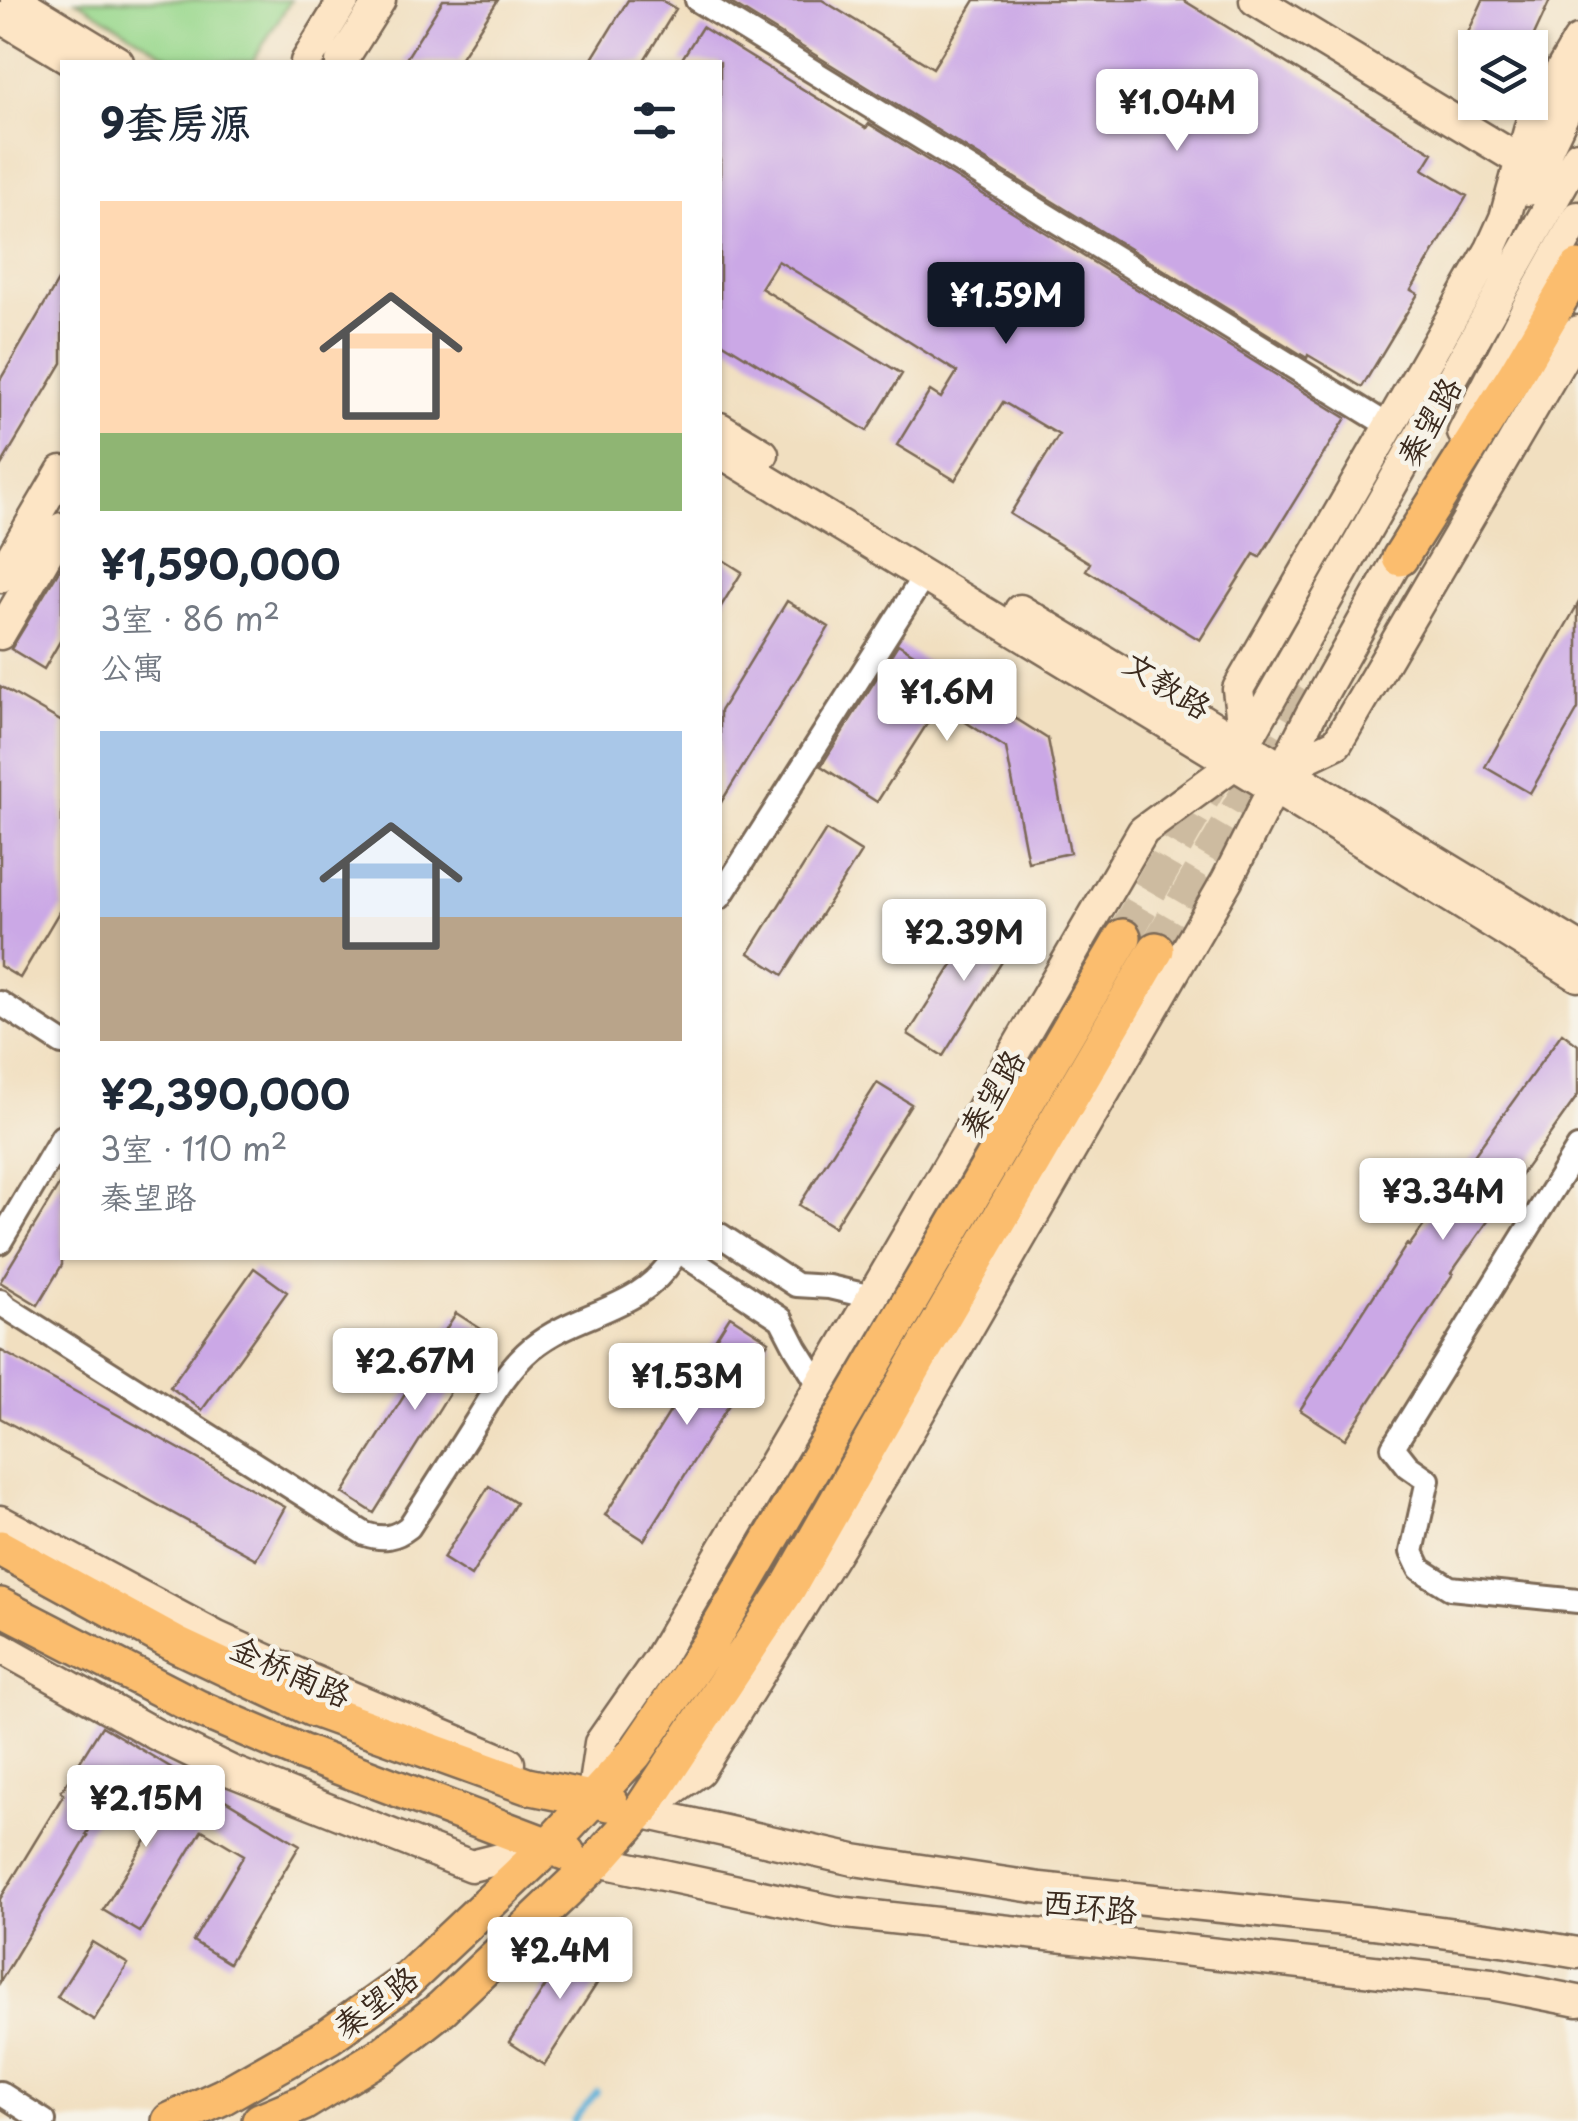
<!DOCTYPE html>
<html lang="zh">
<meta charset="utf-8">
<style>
body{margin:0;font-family:"Playpen Sans","LXGW WenKai TC",sans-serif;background:#f2f2f3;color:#1f2937;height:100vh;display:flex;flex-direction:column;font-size:38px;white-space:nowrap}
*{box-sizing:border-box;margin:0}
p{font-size:32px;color:#747a83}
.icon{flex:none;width:55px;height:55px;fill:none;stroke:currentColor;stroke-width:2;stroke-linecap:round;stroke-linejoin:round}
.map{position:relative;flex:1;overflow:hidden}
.details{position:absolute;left:60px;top:60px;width:662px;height:1200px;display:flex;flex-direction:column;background:#fff;border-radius:0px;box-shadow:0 2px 8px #0004}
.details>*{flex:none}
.controls{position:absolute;left:1458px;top:30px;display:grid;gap:20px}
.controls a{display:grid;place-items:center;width:90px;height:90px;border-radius:0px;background:#fff;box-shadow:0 2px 8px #0004;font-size:50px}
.price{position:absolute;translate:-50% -85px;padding:0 22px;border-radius:10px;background:#fff;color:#222;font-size:32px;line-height:65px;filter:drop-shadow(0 2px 5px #0008)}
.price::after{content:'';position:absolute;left:50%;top:60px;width:30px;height:22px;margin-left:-15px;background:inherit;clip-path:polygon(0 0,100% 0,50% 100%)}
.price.current{background:#111827;color:#fff}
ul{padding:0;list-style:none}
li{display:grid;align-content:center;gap:20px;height:530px;padding:0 40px}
li span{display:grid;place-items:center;height:310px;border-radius:0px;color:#555}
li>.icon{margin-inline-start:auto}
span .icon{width:180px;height:180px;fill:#fffc;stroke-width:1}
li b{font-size:42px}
h2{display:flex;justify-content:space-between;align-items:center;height:120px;padding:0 40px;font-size:42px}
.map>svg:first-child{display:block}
.green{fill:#99d88d;stroke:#6a8156;stroke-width:2.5}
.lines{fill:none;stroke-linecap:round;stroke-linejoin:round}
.stream{stroke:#5bafd7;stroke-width:6}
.building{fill:#cba8e6}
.primary-tunnel{stroke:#cdbba0;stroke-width:35;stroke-dasharray:35 18;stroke-linecap:butt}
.street-casing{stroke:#7b6957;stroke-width:28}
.secondary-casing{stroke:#7b6957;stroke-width:35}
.primary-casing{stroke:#7b6957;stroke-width:40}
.street{stroke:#fff;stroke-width:22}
.secondary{stroke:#fde5c5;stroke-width:30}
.primary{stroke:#fbbd6e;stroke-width:35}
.labels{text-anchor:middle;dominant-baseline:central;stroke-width:9;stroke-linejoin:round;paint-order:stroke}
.street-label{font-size:32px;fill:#3b2a1e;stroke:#f7f3e8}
</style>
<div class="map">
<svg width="1578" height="2121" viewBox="0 0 1578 2121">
<rect width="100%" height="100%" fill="#f7f3e8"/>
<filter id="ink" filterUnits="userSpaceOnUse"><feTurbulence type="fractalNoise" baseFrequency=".01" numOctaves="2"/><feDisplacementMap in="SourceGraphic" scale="20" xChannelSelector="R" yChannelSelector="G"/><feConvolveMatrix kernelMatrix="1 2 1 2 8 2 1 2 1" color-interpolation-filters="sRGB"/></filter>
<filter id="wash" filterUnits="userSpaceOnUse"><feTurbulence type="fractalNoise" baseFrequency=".0048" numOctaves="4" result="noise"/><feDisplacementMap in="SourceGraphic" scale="40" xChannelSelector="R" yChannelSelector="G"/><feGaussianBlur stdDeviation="2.25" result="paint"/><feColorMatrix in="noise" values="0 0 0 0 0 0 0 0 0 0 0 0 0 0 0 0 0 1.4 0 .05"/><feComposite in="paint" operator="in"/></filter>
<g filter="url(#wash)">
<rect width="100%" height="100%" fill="#f1dfc0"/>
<path class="green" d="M76 0H291L252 62H177Z"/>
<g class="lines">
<path class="stream" d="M573 2121 597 2092"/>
</g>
<g id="blocks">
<path class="building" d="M443 0H498L458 62H404Z
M628 0H661L676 9 643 62H590Z
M726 0H822L933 68 975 0H1183L1433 153 1423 169 1467 196 1411 290 1418 294 1362 387 1308 355 1307 358Z
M1483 0H1550L1528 48H1461Z
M702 27 866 128 869 124 1346 418 1260 557 1254 554 1200 640 1086 570 1090 563 1010 514 1059 435 1003 402 955 480 897 445 930 391 941 398 957 372 843 300 778 261 761 288 902 374 867 431 720 341V62H680Z
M62 274V363L0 467V380Z
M720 558 742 572 720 608Z
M62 565V638L44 669 11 649Z
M787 601 829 627 720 804V711Z
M1578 604V709L1530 793 1485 767Z
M898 644 1048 739 1070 853 1028 862 1006 748 939 705 877 802 821 766Z
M0 686 62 722V907L20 978 0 966Z
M826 830 861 852 783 975 749 953Z
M986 912 1020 933 943 1056 908 1034Z
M1562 1033 1578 1045V1095L1451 1273 1453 1274 1345 1439 1300 1410 1407 1244 1409 1246Z
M877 1083 911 1104 834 1227 799 1205Z
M62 1180V1265L38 1305 0 1282Z
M254 1268 287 1292 202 1410 170 1387Z
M456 1313 487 1333 374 1513 343 1493Z
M730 1316 769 1341 644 1540 605 1515Z
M0 1350 285 1507 256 1559 0 1418Z
M489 1486 516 1503 471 1576 443 1558Z
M102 1726 300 1845 229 1963 193 1941 244 1855 202 1830 140 1932 103 1910 166 1808 120 1779 86 1835 88 1836 0 1982V1899L64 1794 61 1792Z
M576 1939 611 1962 544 2065 509 2042Z
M92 1942 128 1964 94 2020 57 1997Z"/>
</g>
</g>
<g filter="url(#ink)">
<use href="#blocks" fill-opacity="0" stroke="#7b6957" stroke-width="2.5"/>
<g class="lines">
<path class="primary-tunnel" d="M1123 937 1217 772
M1156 950 1315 679"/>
<defs>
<path id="street" d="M697 0 1389 426
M720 897 924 576
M0 1003 62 1043
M1578 1148 1393 1447 1408 1466 1428 1480 1412 1552 1420 1569 1450 1588 1578 1601
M720 1235 796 1285 829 1287 872 1297
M0 1242 62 1137
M689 1258 781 1319 796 1348 820 1386
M0 1301 6 1307 365 1534C383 1540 395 1538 409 1527 432 1492 454 1457 476 1422 492 1396 508 1368 532 1348 578 1310 640 1312 673 1258
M0 2093 44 2121"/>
<path id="secondary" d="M16 0 118 62
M1255 0 1521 161
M0 17 75 62
M306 62 344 0
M341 62 380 0
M1528 190 1578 84
M720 428 763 454
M1463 433 1526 310 1578 217
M720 452 1364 843 1578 976
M0 577 62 471
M1020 610 1578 947
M0 634 62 528
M1245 746 1238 689 1491 249 1505 218 1532 120 1578 41
M1283 769 1337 743 1578 331
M0 1521 217 1637 309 1679 509 1763
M0 1647 155 1734 231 1771 471 1866 548 1847
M584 1795 592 1798 600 1743 658 1660 872 1297 1143 831 1233 765 1578 156
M647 1808 699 1771 889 1465 1227 880 1311 714 1411 536
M640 1812 854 1860 1040 1888 1373 1923 1508 1941 1578 1953
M597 1861 837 1912 1491 1984 1578 2001"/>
<path id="primary" d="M1400 558 1516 374 1578 268
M0 1548 177 1645 311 1708 527 1786 610 1803
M0 1606 198 1708 301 1752 567 1853
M170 2121 222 2097 329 2036 405 1982 548 1847 635 1753 710 1643 1123 937
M260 2121 303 2103 385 2053 442 2008 597 1861 640 1812 788 1588 918 1359 1156 950"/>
</defs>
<use href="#street" class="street-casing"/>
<use href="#secondary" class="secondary-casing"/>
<use href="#primary" class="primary-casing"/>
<use href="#street" class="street"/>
<use href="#secondary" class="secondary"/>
<use href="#primary" class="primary"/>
</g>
</g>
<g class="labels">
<g class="street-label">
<text transform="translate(1428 421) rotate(-61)">秦望路</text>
<text transform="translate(1168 684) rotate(32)">文教路</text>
<text transform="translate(991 1093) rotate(-60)">秦望路</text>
<text transform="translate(291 1670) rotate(24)">金桥南路</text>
<text transform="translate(1090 1905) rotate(6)">西环路</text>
<text transform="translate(375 2001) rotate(-37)">秦望路</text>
</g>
</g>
</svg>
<div class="controls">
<a><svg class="icon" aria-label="layers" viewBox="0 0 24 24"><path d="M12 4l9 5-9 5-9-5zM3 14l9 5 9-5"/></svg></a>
</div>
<b class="price" style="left:1177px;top:154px">¥1.04M</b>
<b class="price current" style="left:1006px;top:347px">¥1.59M</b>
<b class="price" style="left:947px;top:744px">¥1.6M</b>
<b class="price" style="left:964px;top:984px">¥2.39M</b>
<b class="price" style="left:1443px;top:1243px">¥3.34M</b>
<b class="price" style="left:415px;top:1413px">¥2.67M</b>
<b class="price" style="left:687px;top:1428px">¥1.53M</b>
<b class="price" style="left:146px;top:1850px">¥2.15M</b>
<b class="price" style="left:560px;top:2002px">¥2.4M</b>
<section class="details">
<h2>9套房源<svg class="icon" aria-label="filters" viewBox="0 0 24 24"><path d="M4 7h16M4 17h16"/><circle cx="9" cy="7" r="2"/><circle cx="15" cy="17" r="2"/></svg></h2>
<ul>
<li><span style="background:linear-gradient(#ffd9b3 75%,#8fb573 0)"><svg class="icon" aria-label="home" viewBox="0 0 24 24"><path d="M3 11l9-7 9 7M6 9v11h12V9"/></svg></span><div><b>¥1,590,000</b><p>3室 · 86 m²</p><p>公寓</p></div></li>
<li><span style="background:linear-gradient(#a9c7e8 60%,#b9a48a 0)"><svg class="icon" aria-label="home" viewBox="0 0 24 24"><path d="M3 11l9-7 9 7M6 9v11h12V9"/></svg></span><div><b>¥2,390,000</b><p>3室 · 110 m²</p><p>秦望路</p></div></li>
</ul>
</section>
</div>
